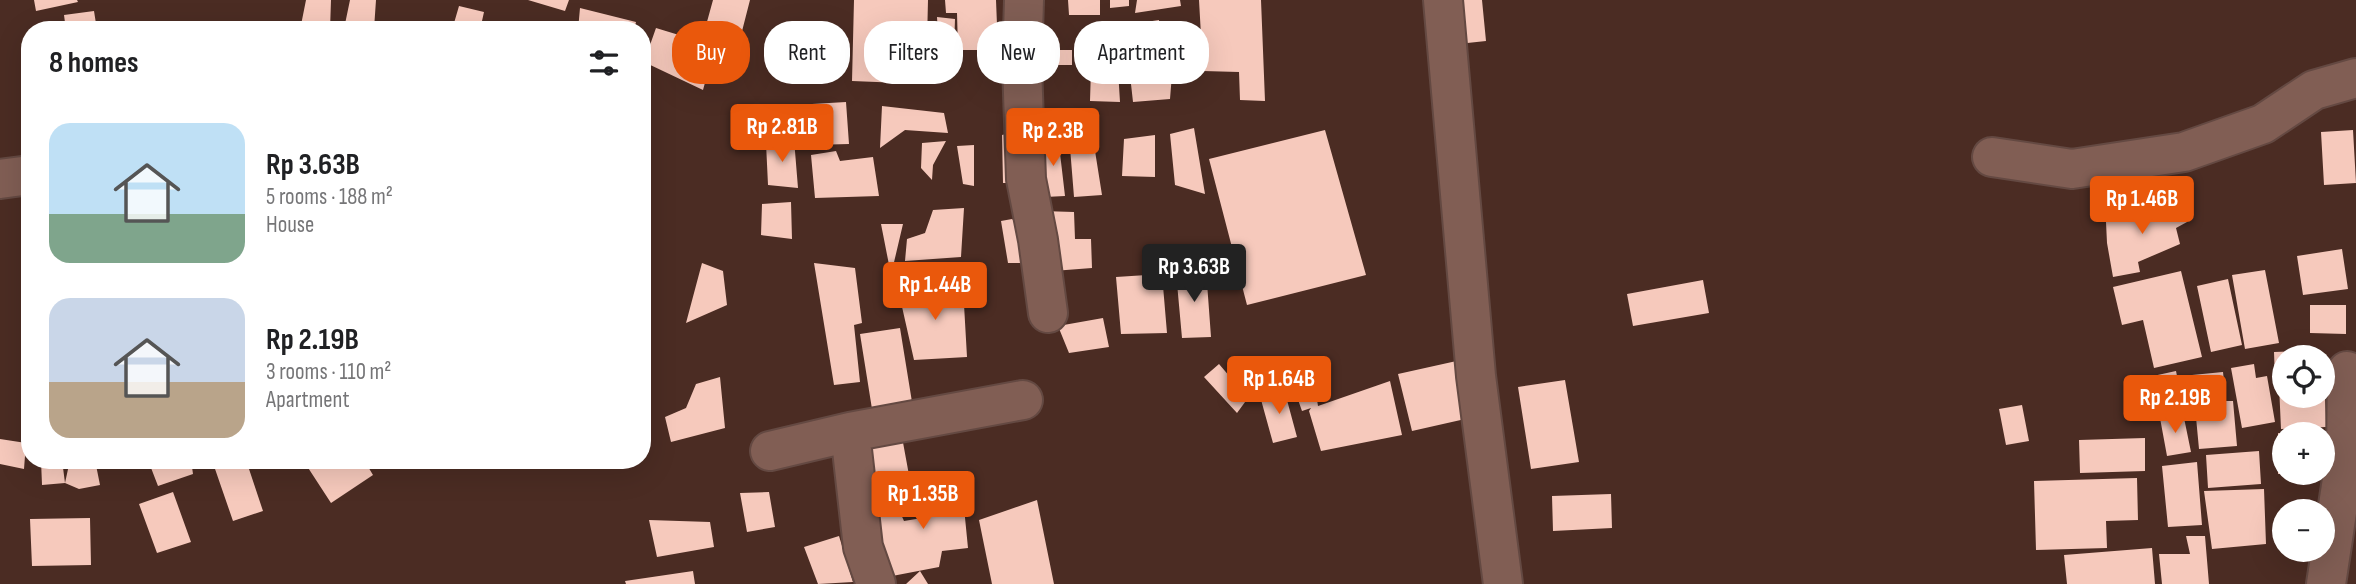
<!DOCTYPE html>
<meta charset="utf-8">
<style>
body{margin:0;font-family:"Sofia Sans Condensed",sans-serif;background:#f6f6f6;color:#202124;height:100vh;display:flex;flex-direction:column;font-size:26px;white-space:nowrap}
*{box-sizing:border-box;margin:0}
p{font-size:23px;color:#757577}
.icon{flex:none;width:38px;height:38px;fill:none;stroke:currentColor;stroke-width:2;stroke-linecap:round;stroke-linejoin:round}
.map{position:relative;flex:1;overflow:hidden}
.panel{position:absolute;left:21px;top:21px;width:630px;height:448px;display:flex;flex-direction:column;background:#fff;border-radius:28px;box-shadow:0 7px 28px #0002}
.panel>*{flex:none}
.hud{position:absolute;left:672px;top:21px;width:665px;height:63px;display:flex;gap:14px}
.controls{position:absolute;left:2272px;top:345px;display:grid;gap:14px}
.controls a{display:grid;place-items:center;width:63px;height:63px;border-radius:50%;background:#fff;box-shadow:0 7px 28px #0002;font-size:35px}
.price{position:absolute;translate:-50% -60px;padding:0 16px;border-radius:7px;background:#ea580c;color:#fff;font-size:23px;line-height:46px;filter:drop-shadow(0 2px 4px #0008)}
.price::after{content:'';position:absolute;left:50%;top:42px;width:21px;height:16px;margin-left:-10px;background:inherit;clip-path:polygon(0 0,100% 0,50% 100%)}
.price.current{background:#222;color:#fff}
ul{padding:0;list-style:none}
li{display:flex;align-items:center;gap:21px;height:175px;padding:0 28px}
li span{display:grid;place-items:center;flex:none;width:196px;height:140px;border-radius:21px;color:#555}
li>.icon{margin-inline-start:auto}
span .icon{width:84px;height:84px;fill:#fffc;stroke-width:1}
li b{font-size:30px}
h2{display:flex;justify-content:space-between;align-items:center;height:84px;padding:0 28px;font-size:30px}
.pill{padding:0 24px;border-radius:28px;background:#fff;box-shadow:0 7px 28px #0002;font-size:24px;line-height:63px}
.pill.current{background:#ea580c;color:#fff}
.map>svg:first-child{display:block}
.building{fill:#f6c9bc}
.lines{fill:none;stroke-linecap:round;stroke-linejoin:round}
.minor-casing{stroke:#644942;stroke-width:42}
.minor{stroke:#815e54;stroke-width:38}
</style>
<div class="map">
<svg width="2356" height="584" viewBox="0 0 2356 584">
<rect width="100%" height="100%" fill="#4b2c23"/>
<path class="building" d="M34 0H77L78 2 36 11Z
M306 0H331L330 30H300Z
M350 0H376L374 29 345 24Z
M528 0H569L565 11Z
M713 0H750L740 39 705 29Z
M854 0H928L926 84 852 81Z
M945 0H996L998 50H958L957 13H946Z
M1068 0H1100V15H1069Z
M1110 0H1129V6L1110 8Z
M1137 0H1180L1181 6 1135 13Z
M1199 0H1261L1265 101 1240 100 1239 72 1203 71Z
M1453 0H1482L1486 41 1458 44Z
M459 6 484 12 480 30H452Z
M580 8 636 22 634 30H578Z
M94 11 97 30H66L64 15Z
M937 17 955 19 954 49H939Z
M1159 20 1161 53 1117 60 1112 27Z
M656 28 715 46 703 90 644 62Z
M1026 50H1072V65H1026Z
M1173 62 1170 99 1133 102 1129 66Z
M1091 69 1118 70 1120 102 1090 101Z
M846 102 849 144 812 145V104Z
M882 106 944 113 948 133 905 130 880 148Z
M1194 128 1205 194 1175 185 1170 134Z
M1325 130 1366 275 1247 305 1209 159Z
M2353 130 2356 183 2324 185 2321 132Z
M1016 131 1015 183H1003L1002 135Z
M1092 132 1102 195 1074 197 1069 135Z
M1155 135V177L1122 176 1124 139Z
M1058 136 1065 196 1045 197 1042 138Z
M794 139 798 188 768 185 766 143Z
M946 141 933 165 932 180 921 168 922 143Z
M974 145V186L963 184 957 146Z
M836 151 840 161 873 157 879 196 815 198 811 155Z
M791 202 792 239 761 235 762 204Z
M2179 203 2187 222 2176 228 2180 244 2138 262 2140 272 2113 277 2107 243 2106 222 2108 217Z
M964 208 961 257 905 261 907 239 925 233 933 210Z
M1042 211 1074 212 1075 239H1091L1092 268 1053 271Z
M1012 219 1035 239 1021 263H1008L1001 221Z
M881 224H903L891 275Z
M2342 249 2348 289 2303 295 2297 256Z
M702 263 723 271 727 305 686 323Z
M814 263 855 268 862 323 854 325 860 382 834 385Z
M1206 269 1211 337 1182 338 1176 272Z
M2265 270 2279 343 2245 349 2232 275Z
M2181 271 2202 357 2154 368 2143 320 2122 325 2113 287Z
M1162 274 1167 333 1121 334 1116 277Z
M2228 279 2242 345 2211 352 2197 286Z
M1703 280 1709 313 1633 326 1627 294Z
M963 287 967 357 914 360 898 289Z
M2310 305H2346V334L2310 333Z
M1103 318 1109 347 1069 353 1058 326Z
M900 328 912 402 872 409 860 334Z
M2310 351V357H2284V380H2275L2274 352Z
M1461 360 1474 417 1412 431 1398 374Z
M1219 364 1248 398 1237 413 1204 377Z
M2254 364 2256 378 2267 376 2275 422 2242 428 2231 368Z
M1312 369 1318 406 1390 381 1402 435 1321 451 1309 411 1311 408 1302 411 1290 377Z
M2176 371 2184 410 2160 414 2153 376Z
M2223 372 2226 401H2233L2237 446 2199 449 2192 375Z
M720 377 725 428 671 442 665 417 686 408 696 384Z
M1565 380 1579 462 1531 469 1518 387Z
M2279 385H2284V396H2325L2326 427 2281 429Z
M1284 389 1297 437 1273 443 1260 396Z
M2022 405 2029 441 2006 445 1999 409Z
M2183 413 2191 452 2167 456 2160 418Z
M2278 433 2284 434V474H2278Z
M902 437 911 486 872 492 865 443Z
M2145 438V471L2080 473 2079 440Z
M0 439 26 443 24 469 0 464Z
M2259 451 2261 484 2208 488 2206 455Z
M41 460H62L65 483 70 460H95L100 485 79 489 65 483 42 485Z
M148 460H191L193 474 158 486Z
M232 460H246L263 511 233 521 214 466Z
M303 460H364L373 475 331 503Z
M2197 462 2202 525 2168 527 2162 466Z
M961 477 968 548 942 551 939 567 887 577 870 513 899 510 904 521 928 517 925 483Z
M2137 478 2138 520 2106 521 2107 548 2036 550 2034 481Z
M2264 489 2266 544 2212 549 2204 491Z
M173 492 191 542 157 553 139 504Z
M769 492 775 527 747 532 740 493Z
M1611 494 1612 528 1553 531 1552 496Z
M1037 500 1054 584H992L979 520Z
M90 518 91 565 32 566 30 519Z
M649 520 710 522 714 547 657 557Z
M839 536 853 582 818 584 804 547Z
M2186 536H2205L2209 584H2162L2159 554H2190Z
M2152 548 2155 584H2067L2064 555Z
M693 571 695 584H626L625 581Z
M920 571 928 584H906Z"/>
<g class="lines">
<defs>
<path id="minor" d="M1024 0 1022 65 1026 179 1038 240 1048 313
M1443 0 1476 376 1503 584
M1992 157 2072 169 2184 152 2263 124 2314 90 2356 78
M0 179 30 175
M850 432 1023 400
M770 451 850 432 863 547 876 584
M2326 584 2346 453 2347 371"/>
</defs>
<use href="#minor" class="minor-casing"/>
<use href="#minor" class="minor"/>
</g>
</svg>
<div class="controls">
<a><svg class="icon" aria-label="locate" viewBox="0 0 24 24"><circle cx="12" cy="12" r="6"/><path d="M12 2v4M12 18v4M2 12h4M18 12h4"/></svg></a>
<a>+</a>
<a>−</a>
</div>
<b class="price" style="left:782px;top:164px">Rp 2.81B</b>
<b class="price" style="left:1053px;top:168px">Rp 2.3B</b>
<b class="price" style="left:2142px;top:236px">Rp 1.46B</b>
<b class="price current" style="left:1194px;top:304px">Rp 3.63B</b>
<b class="price" style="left:935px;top:322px">Rp 1.44B</b>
<b class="price" style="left:1279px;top:416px">Rp 1.64B</b>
<b class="price" style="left:2175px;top:435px">Rp 2.19B</b>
<b class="price" style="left:923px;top:531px">Rp 1.35B</b>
<div class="hud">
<a class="pill current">Buy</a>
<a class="pill">Rent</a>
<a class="pill">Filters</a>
<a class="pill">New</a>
<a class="pill">Apartment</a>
</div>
<section class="panel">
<h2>8 homes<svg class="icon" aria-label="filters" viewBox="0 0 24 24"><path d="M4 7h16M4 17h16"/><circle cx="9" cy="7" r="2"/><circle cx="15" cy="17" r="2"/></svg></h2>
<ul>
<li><span style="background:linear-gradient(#bfe0f5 65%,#7fa58c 0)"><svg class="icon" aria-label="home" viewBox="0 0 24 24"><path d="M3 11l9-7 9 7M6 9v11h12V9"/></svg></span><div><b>Rp 3.63B</b><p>5 rooms · 188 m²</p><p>House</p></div></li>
<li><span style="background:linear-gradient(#c9d6e8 60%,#b9a48a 0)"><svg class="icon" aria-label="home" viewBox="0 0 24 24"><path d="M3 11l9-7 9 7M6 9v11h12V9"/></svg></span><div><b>Rp 2.19B</b><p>3 rooms · 110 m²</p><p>Apartment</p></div></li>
</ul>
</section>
</div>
